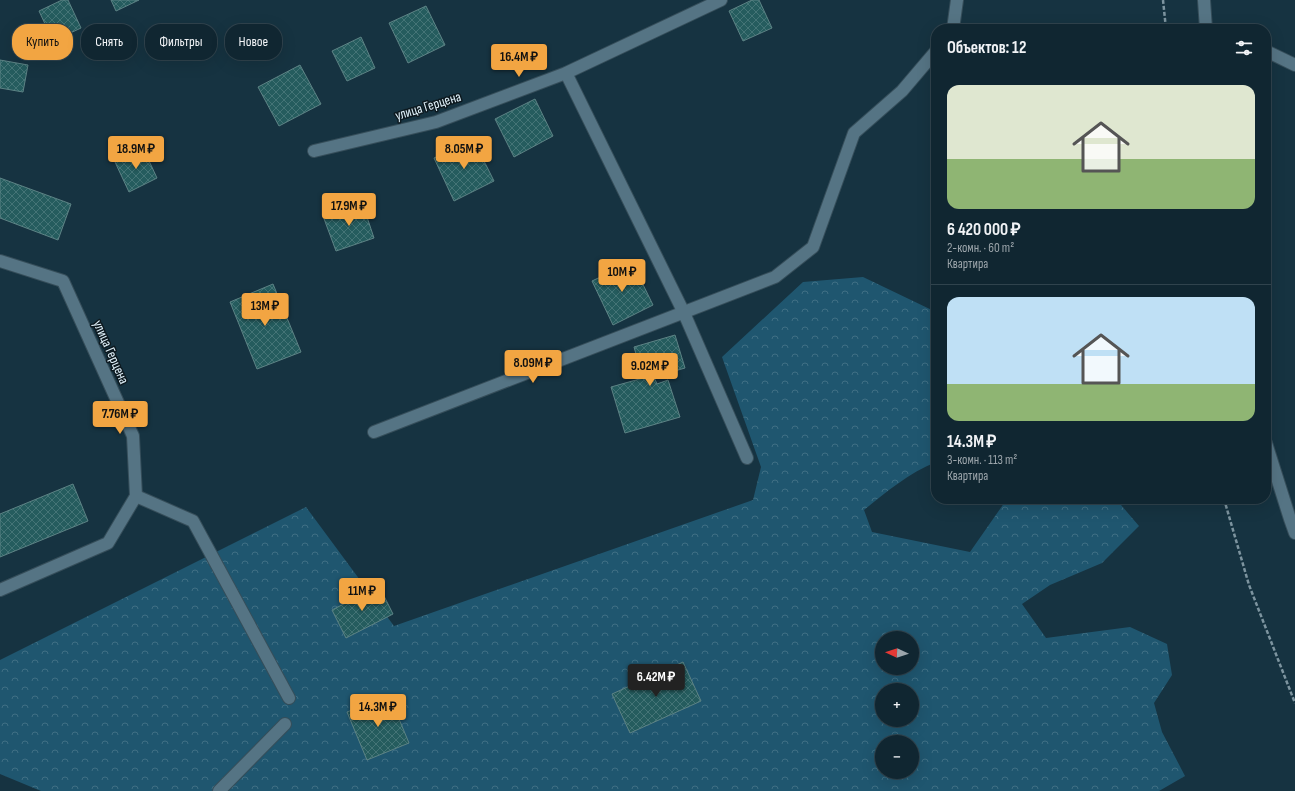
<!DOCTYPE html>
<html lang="ru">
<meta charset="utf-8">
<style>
body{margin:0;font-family:"Sofia Sans Condensed",sans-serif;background:#192e39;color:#f1f3f6;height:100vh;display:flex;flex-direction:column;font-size:15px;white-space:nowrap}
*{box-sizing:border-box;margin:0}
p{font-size:13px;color:#9ca5ab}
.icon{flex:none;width:22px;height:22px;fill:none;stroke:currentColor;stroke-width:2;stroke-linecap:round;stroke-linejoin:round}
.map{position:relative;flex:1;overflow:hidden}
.drawer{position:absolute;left:931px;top:24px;width:340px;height:480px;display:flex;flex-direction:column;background:#102631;border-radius:16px;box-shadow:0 4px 16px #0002,0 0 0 1px #30434d}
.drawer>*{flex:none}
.guide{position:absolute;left:12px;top:24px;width:380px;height:36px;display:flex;gap:8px}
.needle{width:26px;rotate:273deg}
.buttons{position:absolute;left:875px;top:631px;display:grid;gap:8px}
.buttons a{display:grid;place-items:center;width:44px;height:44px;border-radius:50%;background:#102631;box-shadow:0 4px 16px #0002,0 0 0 1px #30434d;font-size:20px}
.price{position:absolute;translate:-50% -34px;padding:0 9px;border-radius:4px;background:#f2a542;color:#111;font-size:13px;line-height:26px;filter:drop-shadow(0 1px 2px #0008)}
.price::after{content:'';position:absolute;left:50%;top:24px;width:12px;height:9px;margin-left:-6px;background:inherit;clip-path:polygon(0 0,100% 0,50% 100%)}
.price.on{background:#222;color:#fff}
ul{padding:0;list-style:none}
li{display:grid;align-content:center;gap:8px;height:212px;padding:0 16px}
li+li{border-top:1px solid #30434d}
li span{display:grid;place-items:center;height:124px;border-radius:12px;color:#555}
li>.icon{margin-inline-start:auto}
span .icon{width:72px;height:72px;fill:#fffc;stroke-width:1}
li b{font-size:17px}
h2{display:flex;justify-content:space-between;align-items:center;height:48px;padding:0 16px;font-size:17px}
.chip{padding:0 14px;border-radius:16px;background:#102631;box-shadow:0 4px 16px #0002,0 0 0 1px #30434d;font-size:14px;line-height:36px}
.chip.on{background:#f2a542;color:#111}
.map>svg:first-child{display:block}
.forest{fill:url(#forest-crowns);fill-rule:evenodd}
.building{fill:url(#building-cross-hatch);stroke:#5d8385}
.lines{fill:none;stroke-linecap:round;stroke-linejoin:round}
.minor-casing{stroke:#364e5a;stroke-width:14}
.path{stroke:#7d949f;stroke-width:2.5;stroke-dasharray:4 2;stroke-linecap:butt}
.minor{stroke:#557484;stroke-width:12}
.labels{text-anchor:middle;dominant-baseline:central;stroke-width:3;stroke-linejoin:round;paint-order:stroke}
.street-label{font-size:14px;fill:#e0f1fa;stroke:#0d191f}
</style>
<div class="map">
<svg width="1295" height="791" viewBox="0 0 1295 791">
<defs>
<pattern id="forest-crowns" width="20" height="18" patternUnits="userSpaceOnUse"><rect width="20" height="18" fill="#1f566f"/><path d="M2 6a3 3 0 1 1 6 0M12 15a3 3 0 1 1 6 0" fill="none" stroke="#3f6f84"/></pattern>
<pattern id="building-cross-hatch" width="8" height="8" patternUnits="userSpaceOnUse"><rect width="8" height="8" fill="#255c5e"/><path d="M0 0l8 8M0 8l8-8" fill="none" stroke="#447476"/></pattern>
</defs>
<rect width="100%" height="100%" fill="#163341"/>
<path class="forest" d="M863 277 936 312V462C909 473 886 492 864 510L872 532 970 552 1007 499H1085L1121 505 1139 526 1102 563 1050 585 1022 604 1046 638 1130 627 1167 644 1172 675 1154 703 1162 732 1185 776 1159 791H41L0 774V660L306 507 394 626 753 500 761 467 722 357 803 282ZM882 638H912V668H882ZM882 690H912V720H882ZM882 742H912V772H882Z"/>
<path class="building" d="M62 0H68L81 28 53 41 39 11Z
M111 0H139L116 11Z
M752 0H759L772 28 743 41 729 11Z
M426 6 445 45 408 63 389 23Z
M361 37 375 68 347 81 332 51Z
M0 60 28 65 23 92 0 88Z
M300 65 321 104 279 126 258 87Z
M535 99 553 136 514 157 495 119Z
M473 139 494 181 454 201 434 158Z
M143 148 157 178 129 192 115 162Z
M0 178 71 204 58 240 0 218Z
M362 202 374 238 336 251 323 216Z
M632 262 653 305 613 325 592 281Z
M273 284 301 352 257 369 230 302Z
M675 335 685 368 654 377 657 384 668 380 680 417 625 433 611 387 643 378 634 347Z
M73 484 88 521 0 557V514Z
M379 586 393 614 346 638 332 610Z
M683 662 701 701 630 733 612 694Z
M389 695 409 743 367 760 347 712Z"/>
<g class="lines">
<defs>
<path id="minor" d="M1204 0 1206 29
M953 29 957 0
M1266 51 1295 65
M566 73 684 313 747 458
M314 151 436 122 566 73 721 0
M0 261 63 281 133 436 136 496 108 543 0 590
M374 432 775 277 813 247 854 133 902 91 936 51
M1266 443 1290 519 1295 533
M136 496 193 521 289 698
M219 791 285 724"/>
</defs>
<use href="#minor" class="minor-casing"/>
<path class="path" d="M1163 0 1166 29
M1224 499 1249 585 1295 703"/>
<use href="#minor" class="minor"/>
</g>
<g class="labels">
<g class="street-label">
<text transform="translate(428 106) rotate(-17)">улица Герцена</text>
<text transform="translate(111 352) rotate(66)">улица Герцена</text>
</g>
</g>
</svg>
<div class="buttons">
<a><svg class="needle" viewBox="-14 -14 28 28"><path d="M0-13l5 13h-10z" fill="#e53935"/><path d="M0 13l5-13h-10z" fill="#9ca5ab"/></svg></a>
<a>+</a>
<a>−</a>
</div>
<b class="price" style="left:519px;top:78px">16.4M ₽</b>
<b class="price" style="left:136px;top:170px">18.9M ₽</b>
<b class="price" style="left:464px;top:170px">8.05M ₽</b>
<b class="price" style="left:349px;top:227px">17.9M ₽</b>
<b class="price" style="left:622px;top:293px">10M ₽</b>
<b class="price" style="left:265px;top:327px">13M ₽</b>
<b class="price" style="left:533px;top:384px">8.09M ₽</b>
<b class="price" style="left:650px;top:387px">9.02M ₽</b>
<b class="price" style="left:120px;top:435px">7.76M ₽</b>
<b class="price" style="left:362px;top:612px">11M ₽</b>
<b class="price on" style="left:656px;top:698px">6.42M ₽</b>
<b class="price" style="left:378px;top:728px">14.3M ₽</b>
<div class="guide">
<a class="chip on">Купить</a>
<a class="chip">Снять</a>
<a class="chip">Фильтры</a>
<a class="chip">Новое</a>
</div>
<section class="drawer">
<h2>Объектов: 12<svg class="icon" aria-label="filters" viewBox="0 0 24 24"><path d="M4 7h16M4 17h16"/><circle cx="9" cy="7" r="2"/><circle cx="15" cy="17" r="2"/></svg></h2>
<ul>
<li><span style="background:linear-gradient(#dfe7d0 60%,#8fb573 0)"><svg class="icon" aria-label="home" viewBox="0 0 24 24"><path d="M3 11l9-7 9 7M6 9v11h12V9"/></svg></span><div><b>6 420 000 ₽</b><p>2-комн. · 60 m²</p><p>Квартира</p></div></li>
<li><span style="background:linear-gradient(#bfe0f5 70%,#8fb573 0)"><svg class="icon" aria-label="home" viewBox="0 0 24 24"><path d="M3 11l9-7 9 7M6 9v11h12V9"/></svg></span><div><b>14.3M ₽</b><p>3-комн. · 113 m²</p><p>Квартира</p></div></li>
</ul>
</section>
</div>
